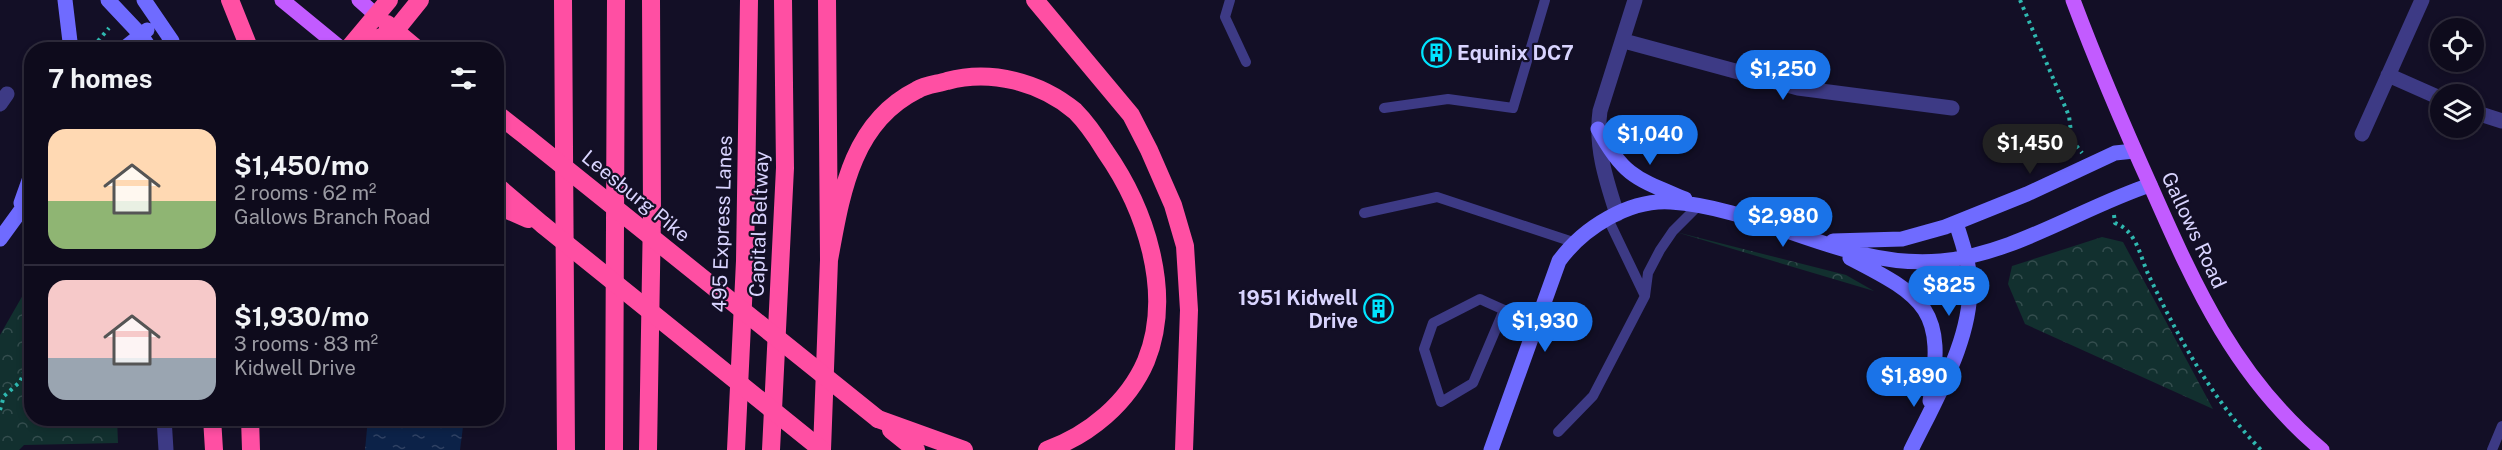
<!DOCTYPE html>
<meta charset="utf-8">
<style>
body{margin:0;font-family:"Public Sans",sans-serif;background:#1c1929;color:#f1f3f6;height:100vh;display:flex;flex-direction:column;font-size:22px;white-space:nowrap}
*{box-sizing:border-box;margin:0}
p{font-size:20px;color:#9b9ba3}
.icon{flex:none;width:33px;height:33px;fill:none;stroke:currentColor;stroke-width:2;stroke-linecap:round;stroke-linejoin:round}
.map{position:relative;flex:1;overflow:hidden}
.details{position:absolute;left:24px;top:42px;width:480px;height:384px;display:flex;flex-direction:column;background:#0e0b1c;border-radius:24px;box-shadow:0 3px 9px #0003,0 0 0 2px #2e2b3b}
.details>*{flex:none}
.tools{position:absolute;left:2430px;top:18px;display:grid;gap:12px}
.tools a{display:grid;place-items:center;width:54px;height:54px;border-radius:50%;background:#0e0b1c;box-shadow:0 3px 9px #0003,0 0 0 2px #2e2b3b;font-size:30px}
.price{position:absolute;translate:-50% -51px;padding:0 14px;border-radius:21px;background:#1a73e8;color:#fff;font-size:20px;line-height:39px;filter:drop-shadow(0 2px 3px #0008)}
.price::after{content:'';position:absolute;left:50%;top:36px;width:18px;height:14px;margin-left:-9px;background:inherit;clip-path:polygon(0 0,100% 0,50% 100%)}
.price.selected{background:#222;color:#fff}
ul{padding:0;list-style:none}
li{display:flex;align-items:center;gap:18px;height:150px;padding:0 24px}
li+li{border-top:2px solid #2e2b3b}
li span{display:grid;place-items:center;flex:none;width:168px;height:120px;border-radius:18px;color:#555}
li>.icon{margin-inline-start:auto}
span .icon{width:72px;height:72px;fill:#fffc;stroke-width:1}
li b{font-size:26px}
h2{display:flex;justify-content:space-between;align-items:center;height:72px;padding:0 24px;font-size:26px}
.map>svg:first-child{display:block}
.forest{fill:url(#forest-crowns)}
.water{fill:url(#water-ripples)}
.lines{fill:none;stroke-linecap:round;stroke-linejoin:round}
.path{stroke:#2fb8b0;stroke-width:4;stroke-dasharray:3 4.5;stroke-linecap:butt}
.lane{stroke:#3d3a85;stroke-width:10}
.street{stroke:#3d3a85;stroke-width:15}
.secondary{stroke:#6f6bff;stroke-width:15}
.primary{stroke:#c25bff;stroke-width:15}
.highway{stroke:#ff4fa3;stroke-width:18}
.highway-bridge{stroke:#ff4fa3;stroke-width:18}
.labels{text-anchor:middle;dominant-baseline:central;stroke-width:4.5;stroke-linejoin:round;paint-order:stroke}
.poi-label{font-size:20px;font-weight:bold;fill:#d9d4ff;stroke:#130f26;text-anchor:start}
.street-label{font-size:20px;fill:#d9d4ff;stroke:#130f26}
</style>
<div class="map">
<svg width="2502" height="450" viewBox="0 0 2502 450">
<defs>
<pattern id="forest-crowns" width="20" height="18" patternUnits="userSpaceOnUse" patternTransform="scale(1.5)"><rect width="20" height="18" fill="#12302f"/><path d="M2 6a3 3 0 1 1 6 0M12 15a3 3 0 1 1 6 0" fill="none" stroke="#344d4e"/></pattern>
<pattern id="water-ripples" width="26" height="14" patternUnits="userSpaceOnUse" patternTransform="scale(1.5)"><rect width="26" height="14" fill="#0c2248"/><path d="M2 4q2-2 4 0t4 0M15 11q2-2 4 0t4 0" fill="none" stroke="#2f4163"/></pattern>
</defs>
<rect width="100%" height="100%" fill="#130f26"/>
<path class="forest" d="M1676 232 1846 275 1874 291Z
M2102 237 2123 242 2213 409 2025 324 2008 284 2012 266Z
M31 281 32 418 117 419 118 443 24 445 19 450H0V335Z"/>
<path class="water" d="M368 418 464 419 460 450H365Z"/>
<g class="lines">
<path class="path" d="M2020 0 2069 116 2072 140 2082 153
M98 41 109 28
M91 50 98 41 103 50
M2114 215 2115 223C2137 231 2140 257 2149 276 2179 339 2212 399 2261 450
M0 410 4 396 20 382 32 353"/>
<path class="lane" d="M1230 0 1225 17 1246 62
M1384 108 1448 99 1513 108 1545 0
M1364 213 1437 197 1573 242
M1608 219 1645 296
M1504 310 1473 383 1441 402 1424 349 1433 323 1480 299C1499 308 1518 316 1537 324
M1558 432 1593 396 1645 296 1648 273 1660 250 1673 231 1699 205
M2492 450 2502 426"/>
<path class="street" d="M1624 41 1798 88 1952 108
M2388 75 2440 98
M0 104 7 94
M2474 112 2502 121
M2362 134 2422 0
M1617 214C1606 180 1595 147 1600 111L1635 0
M164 418 166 450"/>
<path class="secondary" d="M65 0 71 50
M108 0 141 35 151 50
M144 0 172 41 161 50
M122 50 147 30
M1598 129C1624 177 1637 179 1685 199
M21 203 32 172
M0 239 32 195
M1833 241 1902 239 1945 227 2027 194 2115 153 2134 151
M1850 258C1926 297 1946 310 1930 401
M1491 450 1559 261C1583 228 1629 199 1671 202 1763 208 1846 270 1941 261 2014 254 2081 208 2150 185
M1911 450C1936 399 1977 331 1969 272 1967 255 1961 239 1956 223"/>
<path class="primary" d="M282 0 343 50
M359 0 377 16
M2073 0C2097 64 2124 127 2152 189 2196 289 2236 378 2322 450"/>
<path class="highway" d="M230 0 250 50
M563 0 566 450
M1035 0 1131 115 1149 150 1173 205 1185 246 1189 310 1184 450
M387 24 418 50
M348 49 389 0
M351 50 395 31 420 0
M496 113 528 138
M496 185 543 225
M496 205 528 219
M829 260C841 195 851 123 917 90 925 85 937 84 947 81 991 69 1040 82 1075 111 1086 122 1097 138 1105 151 1145 208 1174 292 1146 361 1128 403 1089 435 1047 450
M212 418 214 450
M250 418 251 450
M878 419 964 450
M891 430 916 450
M614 450 616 0
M648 450 652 213 651 0
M736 450 745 261 749 0
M771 450 785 168 783 0
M822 450 829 260 827 0"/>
<path class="highway-bridge" d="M528 138 878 419
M543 225 822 450"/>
</g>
<defs>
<symbol id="building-ring" viewBox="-11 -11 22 22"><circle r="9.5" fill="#130f26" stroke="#00e5ff" stroke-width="1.5"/><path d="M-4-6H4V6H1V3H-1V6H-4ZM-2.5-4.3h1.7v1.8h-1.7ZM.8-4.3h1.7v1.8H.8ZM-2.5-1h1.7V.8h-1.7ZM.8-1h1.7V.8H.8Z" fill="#00e5ff"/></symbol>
</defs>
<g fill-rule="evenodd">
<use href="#building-ring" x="1420" y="36" width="33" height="33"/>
<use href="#building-ring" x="1362" y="292" width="33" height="33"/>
</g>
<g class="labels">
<g class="poi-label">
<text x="1457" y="53">Equinix DC7</text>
<text x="1358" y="298" text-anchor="end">1951 Kidwell<tspan x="1358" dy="23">Drive</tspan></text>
</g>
<g class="street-label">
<text transform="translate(636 196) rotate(39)">Leesburg Pike</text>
<text transform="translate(722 224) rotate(-88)">495 Express Lanes</text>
<text transform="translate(759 224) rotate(-88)">Capital Beltway</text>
<text transform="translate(2194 230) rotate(65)">Gallows Road</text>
</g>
</g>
</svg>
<div class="tools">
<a><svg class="icon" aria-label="locate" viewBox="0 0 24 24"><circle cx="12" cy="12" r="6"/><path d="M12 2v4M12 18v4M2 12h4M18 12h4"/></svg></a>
<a><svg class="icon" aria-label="layers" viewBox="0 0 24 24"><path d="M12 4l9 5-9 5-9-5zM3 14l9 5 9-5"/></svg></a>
</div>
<b class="price" style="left:1783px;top:101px">$1,250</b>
<b class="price" style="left:1650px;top:166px">$1,040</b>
<b class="price selected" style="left:2030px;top:175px">$1,450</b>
<b class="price" style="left:1783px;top:248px">$2,980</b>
<b class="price" style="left:1949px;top:317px">$825</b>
<b class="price" style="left:1545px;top:353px">$1,930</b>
<b class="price" style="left:1914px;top:408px">$1,890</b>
<section class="details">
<h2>7 homes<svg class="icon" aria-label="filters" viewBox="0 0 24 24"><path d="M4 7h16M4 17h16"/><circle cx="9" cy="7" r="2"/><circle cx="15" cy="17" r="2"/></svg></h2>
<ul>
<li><span style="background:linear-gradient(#ffd9b3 60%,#8fb573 0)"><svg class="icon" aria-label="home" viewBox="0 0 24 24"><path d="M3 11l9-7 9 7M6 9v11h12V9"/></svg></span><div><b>$1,450/mo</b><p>2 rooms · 62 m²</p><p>Gallows Branch Road</p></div></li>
<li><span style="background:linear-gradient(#f6c9c9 65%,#9aa5b1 0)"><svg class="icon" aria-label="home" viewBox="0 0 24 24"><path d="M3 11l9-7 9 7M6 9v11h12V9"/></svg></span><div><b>$1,930/mo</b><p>3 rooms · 83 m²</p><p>Kidwell Drive</p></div></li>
</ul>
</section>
</div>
